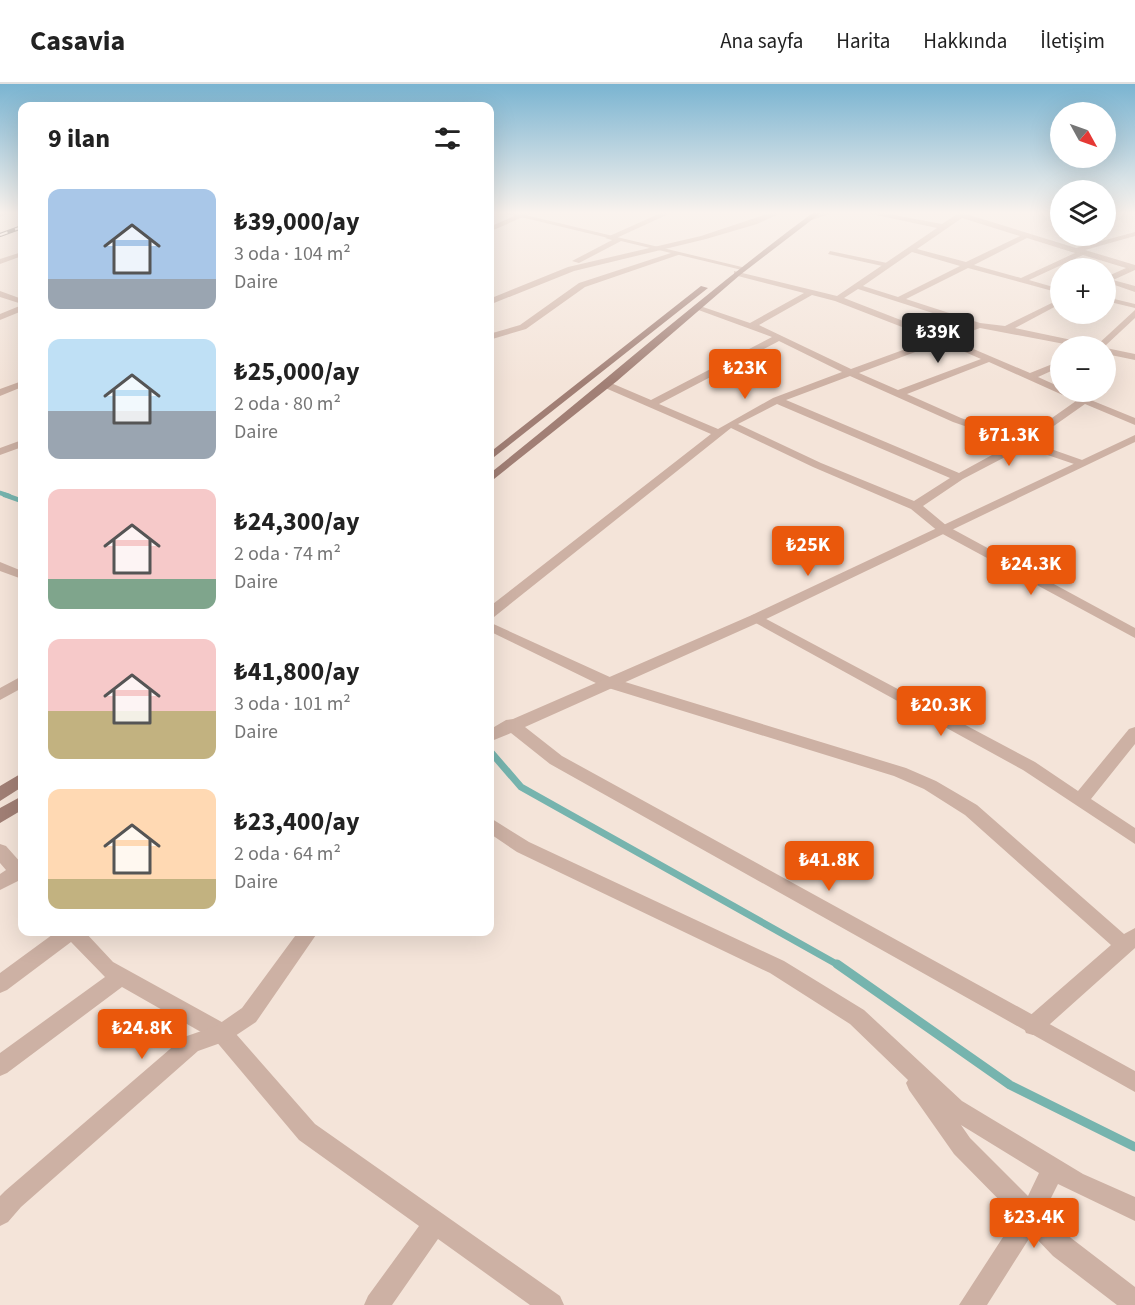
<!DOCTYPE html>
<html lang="tr">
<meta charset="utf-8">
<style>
body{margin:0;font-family:"Source Sans 3",sans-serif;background:#f2f2f2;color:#222;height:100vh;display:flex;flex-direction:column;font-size:22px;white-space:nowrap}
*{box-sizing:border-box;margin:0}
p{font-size:20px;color:#767676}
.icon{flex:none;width:33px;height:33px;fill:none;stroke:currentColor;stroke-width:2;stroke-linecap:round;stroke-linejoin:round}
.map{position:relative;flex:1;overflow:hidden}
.drawer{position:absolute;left:18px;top:18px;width:476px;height:834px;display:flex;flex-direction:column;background:#fff;border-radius:12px;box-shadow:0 6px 24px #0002}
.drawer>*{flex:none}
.needle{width:39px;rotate:130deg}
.tools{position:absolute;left:1050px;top:18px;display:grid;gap:12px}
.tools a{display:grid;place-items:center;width:66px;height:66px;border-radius:50%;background:#fff;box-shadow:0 6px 24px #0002;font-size:30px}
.price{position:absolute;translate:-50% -51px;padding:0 14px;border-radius:6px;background:#ea580c;color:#fff;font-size:20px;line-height:39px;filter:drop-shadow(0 2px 3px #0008)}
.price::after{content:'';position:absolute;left:50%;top:36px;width:18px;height:14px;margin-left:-9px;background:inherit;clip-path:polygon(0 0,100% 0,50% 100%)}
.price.on{background:#222;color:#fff}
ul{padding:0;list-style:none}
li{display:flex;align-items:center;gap:18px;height:150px;padding:0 30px}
li span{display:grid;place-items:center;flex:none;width:168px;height:120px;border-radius:12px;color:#555}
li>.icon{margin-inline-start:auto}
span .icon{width:72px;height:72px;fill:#fffc;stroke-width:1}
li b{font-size:26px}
h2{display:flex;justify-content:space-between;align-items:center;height:72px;padding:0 30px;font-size:26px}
header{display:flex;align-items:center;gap:36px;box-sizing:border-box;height:84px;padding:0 30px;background:#fff;border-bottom:2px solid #e0e0e0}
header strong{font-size:28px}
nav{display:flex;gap:33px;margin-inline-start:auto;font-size:21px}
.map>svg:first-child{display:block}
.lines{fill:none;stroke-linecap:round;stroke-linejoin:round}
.stream-far3{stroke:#76b4ae;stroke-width:4.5}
.stream-far2{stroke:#76b4ae;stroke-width:5}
.stream-far1{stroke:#76b4ae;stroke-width:7}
.stream{stroke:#76b4ae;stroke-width:9}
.service{fill:#cdb1a4;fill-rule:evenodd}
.minor{fill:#cdb1a4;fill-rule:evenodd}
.tertiary{fill:#cdb1a4;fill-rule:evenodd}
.secondary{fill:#a17f75;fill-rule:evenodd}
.rail-casing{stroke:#382a26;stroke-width:4}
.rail{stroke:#fbefe6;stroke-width:2;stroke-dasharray:8;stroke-linecap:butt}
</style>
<header>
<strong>Casavia</strong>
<nav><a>Ana sayfa</a><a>Harita</a><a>Hakkında</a><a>İletişim</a></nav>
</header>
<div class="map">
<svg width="1135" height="1221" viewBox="0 0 1135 1221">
<rect width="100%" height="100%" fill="#f4e4d9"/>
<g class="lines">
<path class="stream-far3" d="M0 409 9 412"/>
<path class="stream-far2" d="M5 411 22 417"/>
<path class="stream-far1" d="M489 666 521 703 840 882"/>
<path class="stream" d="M837 880 1010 1001 1135 1063"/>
<path class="service" d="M830 167 887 179 890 181 887 183 828 170Z
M1106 213 1135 220V224L1106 217Z"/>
<path class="minor" d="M0 128H10L0 133Z
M524 128H534L489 148V143Z
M663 128H673L612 156 605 154Z
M773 128H783L757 140 706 155 574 187 489 221V215L568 183 701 152Z
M862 128H878L942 140 960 128H968L966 130 1076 164 1135 148V152L1085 166 1135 181V186L1113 196 1135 202V208L1106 198V193L1126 184 1083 171 1029 196 1060 205V209L968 184 906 215 980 239 1005 242 1060 215V220L1015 244 1086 259 1090 262H1075L980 244 950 255 1030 289 1060 277V283L1038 293 1060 303V308H1071L1135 334V341L1085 320 1031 358 1085 377V381H1077L1024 363 963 395 923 422 947 442 1135 544V554L939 448 911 425 813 383 731 344 494 533 489 534V523L711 350 603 303V299H611L651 316 772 253 693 224 700 222 750 239 804 209 734 191V187L837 212 937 144ZM962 134 1020 152 966 178 917 165ZM1027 154 1075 169 1021 194 974 181ZM912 168 960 182 898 213 863 202ZM858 205 970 241 942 252 844 214ZM812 211 835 217 933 255 851 285 759 241ZM779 257 842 288 773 314 718 345 659 320ZM942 258 981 275 898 306 859 289ZM989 278 1076 317 1022 355 961 334 907 310ZM850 292 953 338 1014 359 959 389 786 316ZM777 320 950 394 914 417 821 379 738 340Z
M616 154 623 156 579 179 572 177Z
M22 168V172L0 180V175Z
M674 168 681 170 585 203 526 245 489 256V250L520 241 579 199Z
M0 207 22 215V220L0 213Z
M22 221V227L0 236V230Z
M1135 226V234L1105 262H1096Z
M1106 264 1135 270V276L1106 270Z
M22 297V303L0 312V305Z
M22 356V363L0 371V364Z
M0 478 22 487V495L0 487Z
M757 530 1035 678 1078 707 1129 645 1135 643V660L1091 715 1135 744V760L1023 686 752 537 750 534 752 531Z
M489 538 612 594 906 684 936 697 977 721 1124 850 1135 844V864L1040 949 1033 951 1026 949 1023 942 1026 935 1111 861 965 731 924 705 894 692 602 602 489 547Z
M22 592V604L0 616V604Z
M489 733 529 758 784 877 864 926 962 1017 1083 1090 1135 1113V1137L1058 1100 1044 1128 1071 1154 1135 1203V1221H1117L1053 1172 1032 1150 987 1221H959L1016 1133 954 1070 909 1006 906 999 908 996 850 940 770 889 517 768 489 749ZM961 1041 1039 1089 1028 1112 970 1054Z
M0 760 6 762 22 780V798L18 797 0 806V790L6 786 0 779Z
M56 848H85L113 878 229 942 315 1040 560 1212 564 1221H530L438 1155 392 1221H364L368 1212 419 1142 299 1056 215 956 122 903 7 989 0 992V969L105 893 71 858 7 906 0 909V889Z"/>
<path class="tertiary" d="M500 128H513L746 184 742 186Z
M824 128H835L812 136 808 134Z
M1135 351V358L762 537 525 643 562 672 1135 987V1008L550 680 511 649 489 658V646L506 636 513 635 752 531Z
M298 848H318L256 938 229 956 198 967 21 1123 8 1138 0 1142V1112L5 1107 184 953 216 942 242 924Z"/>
<path class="secondary" d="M814 128H822L740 191 617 297 489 399V390C598 303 702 211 814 128Z
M701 202 708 204 489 377V369Z
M22 689V703L0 717V702Z
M22 712V726L0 739V724Z"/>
<defs>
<path id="rail" d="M0 151 22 143"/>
</defs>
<use href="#rail" class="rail-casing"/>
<use href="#rail" class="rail"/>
</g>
<linearGradient id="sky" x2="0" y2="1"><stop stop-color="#7ab4d1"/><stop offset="0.43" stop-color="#faf3ee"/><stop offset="1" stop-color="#faf3ee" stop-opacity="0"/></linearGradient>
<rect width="1135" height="299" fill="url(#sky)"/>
</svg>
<div class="tools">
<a><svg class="needle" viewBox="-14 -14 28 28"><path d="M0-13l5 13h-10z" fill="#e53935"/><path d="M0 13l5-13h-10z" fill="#767676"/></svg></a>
<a><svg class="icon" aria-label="layers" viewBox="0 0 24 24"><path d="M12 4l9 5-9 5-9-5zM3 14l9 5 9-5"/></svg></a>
<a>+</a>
<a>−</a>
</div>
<b class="price on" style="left:938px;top:280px">₺39K</b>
<b class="price" style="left:745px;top:316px">₺23K</b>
<b class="price" style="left:1009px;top:383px">₺71.3K</b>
<b class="price" style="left:808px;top:493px">₺25K</b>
<b class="price" style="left:1031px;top:512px">₺24.3K</b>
<b class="price" style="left:941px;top:653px">₺20.3K</b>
<b class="price" style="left:829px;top:808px">₺41.8K</b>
<b class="price" style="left:142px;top:976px">₺24.8K</b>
<b class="price" style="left:1034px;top:1165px">₺23.4K</b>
<section class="drawer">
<h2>9 ilan<svg class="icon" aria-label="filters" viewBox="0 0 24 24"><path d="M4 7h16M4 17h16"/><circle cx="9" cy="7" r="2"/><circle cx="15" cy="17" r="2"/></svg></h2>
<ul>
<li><span style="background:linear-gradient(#a9c7e8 75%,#9aa5b1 0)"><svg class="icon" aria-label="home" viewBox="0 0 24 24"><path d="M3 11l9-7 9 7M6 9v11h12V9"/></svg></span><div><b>₺39,000/ay</b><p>3 oda · 104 m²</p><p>Daire</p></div></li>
<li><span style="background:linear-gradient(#bfe0f5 60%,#9aa5b1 0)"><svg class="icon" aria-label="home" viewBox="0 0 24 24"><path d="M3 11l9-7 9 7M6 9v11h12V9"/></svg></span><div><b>₺25,000/ay</b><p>2 oda · 80 m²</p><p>Daire</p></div></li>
<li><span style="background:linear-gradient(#f6c9c9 75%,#7fa58c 0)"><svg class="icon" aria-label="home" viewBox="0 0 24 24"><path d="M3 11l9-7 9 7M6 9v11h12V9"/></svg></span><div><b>₺24,300/ay</b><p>2 oda · 74 m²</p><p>Daire</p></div></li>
<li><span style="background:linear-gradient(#f6c9c9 60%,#c2b280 0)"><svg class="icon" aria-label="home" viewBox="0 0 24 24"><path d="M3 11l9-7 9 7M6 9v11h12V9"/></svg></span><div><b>₺41,800/ay</b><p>3 oda · 101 m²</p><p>Daire</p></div></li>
<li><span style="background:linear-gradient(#ffd9b3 75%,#c2b280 0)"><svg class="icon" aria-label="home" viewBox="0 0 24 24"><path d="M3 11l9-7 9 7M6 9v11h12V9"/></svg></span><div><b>₺23,400/ay</b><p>2 oda · 64 m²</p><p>Daire</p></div></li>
</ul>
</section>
</div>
